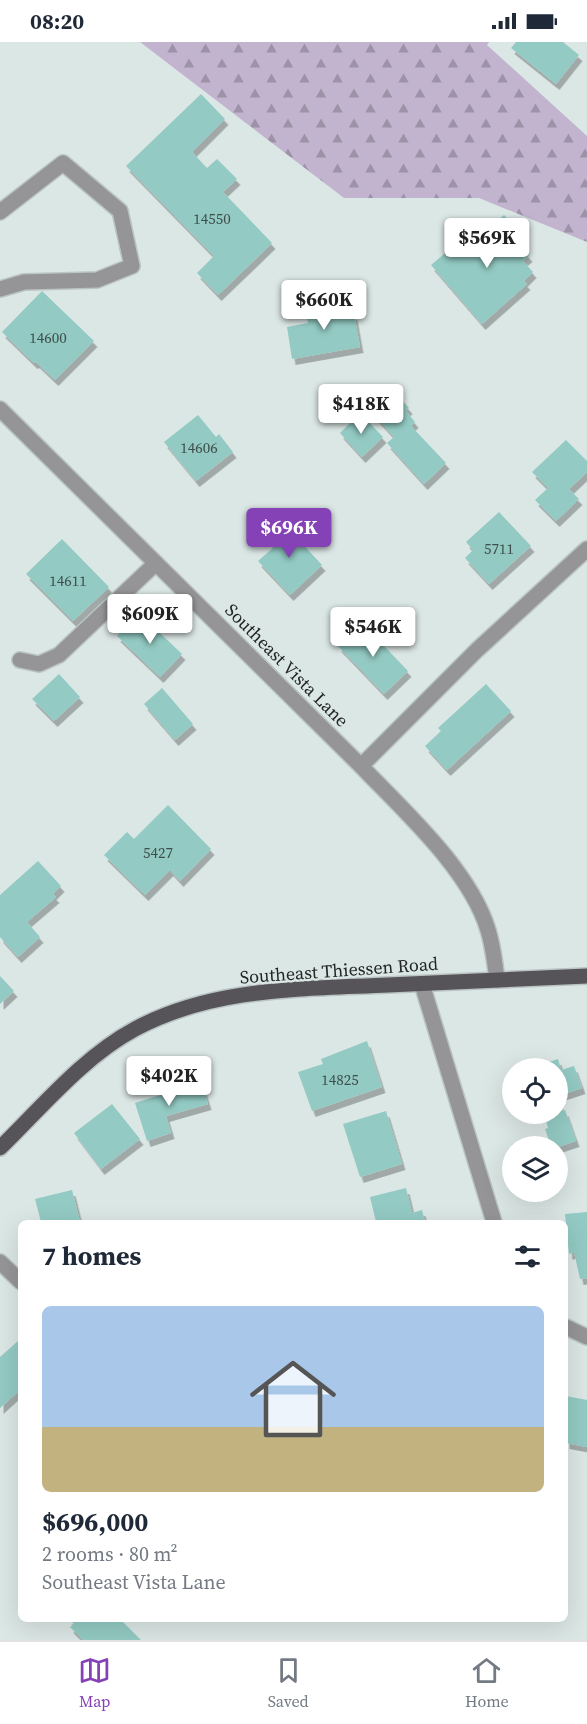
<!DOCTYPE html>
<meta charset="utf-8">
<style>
body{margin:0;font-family:"Source Serif 4",serif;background:#f2f2f3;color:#1f2937;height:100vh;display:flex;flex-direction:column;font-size:22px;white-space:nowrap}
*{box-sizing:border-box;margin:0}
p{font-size:20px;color:#747a83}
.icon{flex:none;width:33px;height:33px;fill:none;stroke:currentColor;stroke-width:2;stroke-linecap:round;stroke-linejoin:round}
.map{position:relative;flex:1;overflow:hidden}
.panel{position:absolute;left:18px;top:1178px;width:550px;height:402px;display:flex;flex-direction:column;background:#fff;border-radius:9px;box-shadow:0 6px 24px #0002}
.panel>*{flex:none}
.fabs{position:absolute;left:502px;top:1016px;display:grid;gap:12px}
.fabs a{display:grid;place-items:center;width:66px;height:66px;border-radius:50%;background:#fff;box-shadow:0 6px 24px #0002;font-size:30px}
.price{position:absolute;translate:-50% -51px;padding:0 14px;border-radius:6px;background:#fff;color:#222;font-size:20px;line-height:39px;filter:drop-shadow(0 2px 3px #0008)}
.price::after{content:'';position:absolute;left:50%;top:36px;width:18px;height:14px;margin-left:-9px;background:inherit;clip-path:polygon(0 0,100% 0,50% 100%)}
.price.current{background:#8542b6;color:#fff}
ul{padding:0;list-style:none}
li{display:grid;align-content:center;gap:12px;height:318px;padding:0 24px}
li+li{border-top:2px solid #e0e1e3}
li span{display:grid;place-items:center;height:186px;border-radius:9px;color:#555}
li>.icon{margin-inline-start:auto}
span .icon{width:108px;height:108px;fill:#fffc;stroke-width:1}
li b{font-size:26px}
h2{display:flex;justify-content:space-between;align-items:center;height:72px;padding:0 24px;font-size:26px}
.status{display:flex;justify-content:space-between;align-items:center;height:42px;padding:0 30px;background:#fff;direction:ltr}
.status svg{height:16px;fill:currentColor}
.tabs{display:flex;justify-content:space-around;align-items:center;height:84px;border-top:2px solid #e0e1e3;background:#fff;font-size:16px;color:#747a83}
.tabs a{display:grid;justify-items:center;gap:3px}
.tabs .current{color:#8542b6}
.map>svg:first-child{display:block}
.forest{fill:url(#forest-firs)}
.building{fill:#93cac3;filter:url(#shadow)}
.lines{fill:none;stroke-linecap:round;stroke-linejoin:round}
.minor-casing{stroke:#bac4c2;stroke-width:18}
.major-casing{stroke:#bac4c2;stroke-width:18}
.minor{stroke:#959497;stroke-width:15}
.major{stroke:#565359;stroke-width:15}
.labels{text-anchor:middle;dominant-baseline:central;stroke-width:4.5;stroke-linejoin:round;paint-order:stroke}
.number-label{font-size:15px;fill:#3e4f4c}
.street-label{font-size:18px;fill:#222625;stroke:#dbe7e5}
</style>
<div class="status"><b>08:20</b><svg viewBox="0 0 49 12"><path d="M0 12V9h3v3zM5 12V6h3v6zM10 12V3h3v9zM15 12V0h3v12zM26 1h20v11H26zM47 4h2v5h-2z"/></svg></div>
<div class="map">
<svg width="587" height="1598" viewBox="0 0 587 1598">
<defs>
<pattern id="forest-firs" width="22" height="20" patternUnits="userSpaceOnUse" patternTransform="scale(1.5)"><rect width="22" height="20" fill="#c2b4cf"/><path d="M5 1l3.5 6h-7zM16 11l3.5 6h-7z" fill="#9d92a8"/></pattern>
<filter id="shadow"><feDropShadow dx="3.5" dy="6" stdDeviation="0" flood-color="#0004"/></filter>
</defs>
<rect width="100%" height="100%" fill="#dbe7e5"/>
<path class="forest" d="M140 0H489L487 3 587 94V200L479 156H344Z"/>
<path class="building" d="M516 0H563L579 13 556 42 511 6Z
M201 52 225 77 192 110 207 126 217 117 237 137 223 150 272 201 218 253 197 231 214 214 126 124Z
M504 173 524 195 517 201 529 214 523 219 533 230 524 239 527 242 482 282 431 223 457 201 464 208Z
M42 249 94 299 55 338 36 320 34 321 2 290Z
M343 258 346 274 354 272 360 305 292 317 287 285 308 281 305 265Z
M396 352 409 366 406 369 415 380 411 384 446 421 424 442 387 401 394 395 374 373Z
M360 371 383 395 362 415 340 391Z
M198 373 216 395 219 392 233 410 196 439 164 400Z
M566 398 587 419V430L569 447 579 457 556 479 535 458 548 446 532 430Z
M499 470 531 504 489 542 465 516 473 508 466 500Z
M282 480 322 523 290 553 258 519 274 505 265 495Z
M62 497 109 545 73 579 26 532Z
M139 571 182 612 160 635 117 594Z
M362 581 408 629 384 652 338 604Z
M59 632 80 655 54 679 32 657Z
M486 642 511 669 447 728 425 704 441 689 438 686Z
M162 646 193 682 175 698 144 662Z
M168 763 211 807 180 839 170 828 145 853 104 813 127 790 134 797Z
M38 819 61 844 53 852 56 855 27 880 40 895 18 915 0 895V853Z
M0 934 14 949 0 962Z
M367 999 382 1045 312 1069 298 1030 323 1022 321 1017Z
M558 1017 561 1028 574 1024 582 1046 558 1054V1026H531Z
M200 1036 208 1062 166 1074 171 1091 147 1099 135 1061 160 1053 159 1049Z
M558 1057 563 1069 565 1068 576 1099 558 1105 551 1104 545 1087 548 1086 544 1071H558Z
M112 1062 140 1097 101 1127 74 1091Z
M386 1069 402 1122 360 1135 343 1082Z
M406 1146 412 1171 422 1168 425 1180H376L370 1155Z
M72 1148 80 1180H41L35 1157Z
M587 1170V1236L580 1237 574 1210 569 1212 565 1172Z
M18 1299 21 1303 19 1339 21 1347 0 1366V1315Z
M566 1354 587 1358V1405L566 1401Z
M68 1576H119L141 1598H83L70 1585 74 1582Z"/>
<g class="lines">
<defs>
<path id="minor" d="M0 170 63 121 120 169 132 224 97 238 24 240 0 247
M0 367 361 724C404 769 470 828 488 888 493 904 495 921 497 938
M20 618 39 622 59 613 156 521
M361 724 477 608 587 507
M422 942 494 1180
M0 1220 21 1240
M566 1285 587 1295"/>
<path id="major" d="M0 1106C42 1065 83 1015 135 987 213 945 303 947 388 943 454 940 521 937 587 934"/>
</defs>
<use href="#minor" class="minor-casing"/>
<use href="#major" class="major-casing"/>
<use href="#minor" class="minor"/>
<use href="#major" class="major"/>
</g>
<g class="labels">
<g class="number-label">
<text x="212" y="176">14550</text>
<text x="48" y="295">14600</text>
<text x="199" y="405">14606</text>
<text x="499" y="506">5711</text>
<text x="68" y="538">14611</text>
<text x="158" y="810">5427</text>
<text x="340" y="1037">14825</text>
</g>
<g class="street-label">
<text transform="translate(287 623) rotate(45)">Southeast Vista Lane</text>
<text transform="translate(339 928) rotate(-4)">Southeast Thiessen Road</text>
</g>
</g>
</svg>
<div class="fabs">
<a><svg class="icon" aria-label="locate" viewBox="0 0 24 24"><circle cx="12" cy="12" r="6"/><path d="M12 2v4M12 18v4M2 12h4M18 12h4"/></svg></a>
<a><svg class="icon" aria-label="layers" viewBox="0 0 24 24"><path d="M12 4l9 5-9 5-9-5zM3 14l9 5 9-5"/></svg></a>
</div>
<b class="price" style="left:487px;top:227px">$569K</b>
<b class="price" style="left:324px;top:289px">$660K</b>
<b class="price" style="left:361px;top:393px">$418K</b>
<b class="price current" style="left:289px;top:517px">$696K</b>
<b class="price" style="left:150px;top:603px">$609K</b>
<b class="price" style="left:373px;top:616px">$546K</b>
<b class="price" style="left:169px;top:1065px">$402K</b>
<section class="panel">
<h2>7 homes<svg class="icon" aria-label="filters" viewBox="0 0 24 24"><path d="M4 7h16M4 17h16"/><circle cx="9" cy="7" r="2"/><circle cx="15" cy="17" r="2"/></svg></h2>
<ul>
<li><span style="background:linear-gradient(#a9c7e8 65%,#c2b280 0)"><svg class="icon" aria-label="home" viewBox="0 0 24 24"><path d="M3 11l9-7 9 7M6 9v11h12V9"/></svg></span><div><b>$696,000</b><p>2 rooms · 80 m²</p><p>Southeast Vista Lane</p></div></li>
</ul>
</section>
</div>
<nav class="tabs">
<a class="current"><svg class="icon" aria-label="map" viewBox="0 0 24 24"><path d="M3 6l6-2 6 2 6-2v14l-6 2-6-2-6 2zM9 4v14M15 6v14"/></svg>Map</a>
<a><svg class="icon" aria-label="saved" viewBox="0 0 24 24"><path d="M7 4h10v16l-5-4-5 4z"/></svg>Saved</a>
<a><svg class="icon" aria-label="home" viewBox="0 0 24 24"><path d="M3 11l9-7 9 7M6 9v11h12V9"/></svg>Home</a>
</nav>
